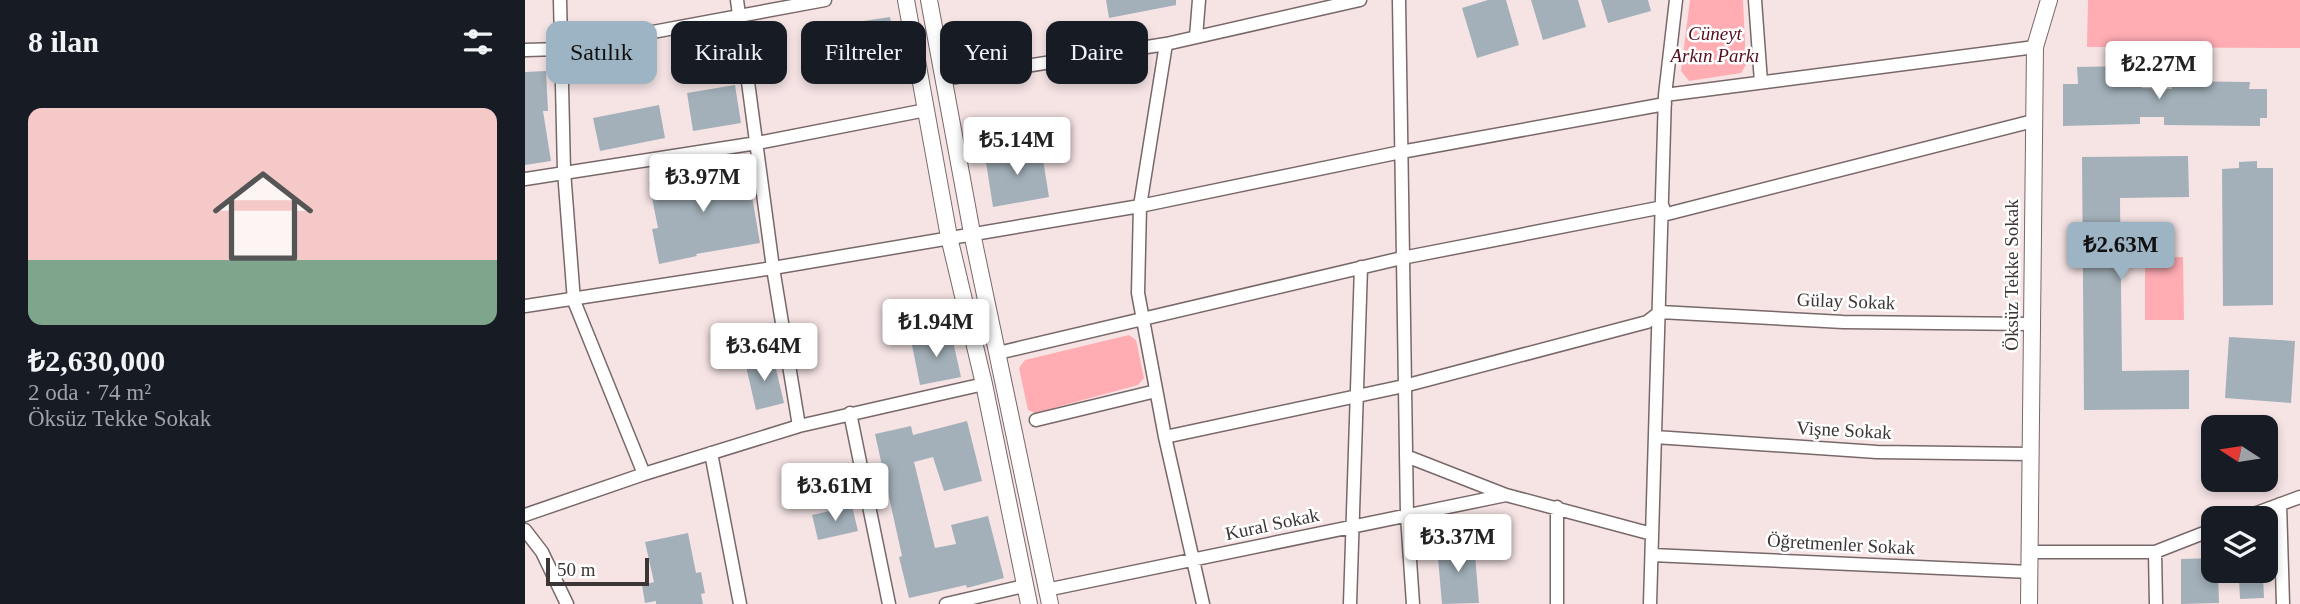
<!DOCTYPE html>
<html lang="tr">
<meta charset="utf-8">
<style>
body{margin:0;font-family:"Times New Roman",serif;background:#242831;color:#f1f3f6;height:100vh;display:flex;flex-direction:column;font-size:26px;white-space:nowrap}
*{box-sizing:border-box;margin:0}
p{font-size:23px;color:#9ea1a6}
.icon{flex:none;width:38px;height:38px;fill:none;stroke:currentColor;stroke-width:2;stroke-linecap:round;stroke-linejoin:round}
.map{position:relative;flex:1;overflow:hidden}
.side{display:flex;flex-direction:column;background:#171b24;width:525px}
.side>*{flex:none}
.guide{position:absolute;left:21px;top:21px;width:665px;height:63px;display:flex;gap:14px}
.needle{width:46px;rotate:282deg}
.buttons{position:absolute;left:1676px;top:415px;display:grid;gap:14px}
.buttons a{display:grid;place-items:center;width:77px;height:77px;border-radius:14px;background:#171b24;box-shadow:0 4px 10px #0003;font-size:35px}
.scale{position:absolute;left:21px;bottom:18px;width:103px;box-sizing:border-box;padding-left:7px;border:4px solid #3c3535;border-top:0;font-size:19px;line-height:24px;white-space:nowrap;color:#3c3535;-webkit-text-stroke:5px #fff;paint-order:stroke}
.price{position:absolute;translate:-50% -60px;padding:0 16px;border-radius:7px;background:#fff;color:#222;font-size:23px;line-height:46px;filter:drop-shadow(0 2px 4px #0008)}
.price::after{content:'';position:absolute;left:50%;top:42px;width:21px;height:16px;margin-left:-10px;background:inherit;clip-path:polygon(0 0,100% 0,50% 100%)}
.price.current{background:#9cb4c3;color:#111}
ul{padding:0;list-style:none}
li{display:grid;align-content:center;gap:14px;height:371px;padding:0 28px}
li+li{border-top:2px solid #363941}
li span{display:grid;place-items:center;height:217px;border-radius:14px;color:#555}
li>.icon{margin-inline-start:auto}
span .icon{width:126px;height:126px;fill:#fffc;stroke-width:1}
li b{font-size:30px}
h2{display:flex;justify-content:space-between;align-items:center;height:84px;padding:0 28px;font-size:30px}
.tag{padding:0 24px;border-radius:14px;background:#171b24;box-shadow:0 4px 10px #0003;font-size:24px;line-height:63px}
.tag.current{background:#9cb4c3;color:#111}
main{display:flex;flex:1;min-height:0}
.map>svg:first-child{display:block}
.green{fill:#ffacb3}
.building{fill:#a3b0b9}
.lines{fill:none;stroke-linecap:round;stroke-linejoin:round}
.street-casing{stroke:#786869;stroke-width:15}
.secondary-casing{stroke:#786869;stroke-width:18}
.street{stroke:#fff;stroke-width:12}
.secondary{stroke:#fff;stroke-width:16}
.labels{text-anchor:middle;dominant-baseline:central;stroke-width:5;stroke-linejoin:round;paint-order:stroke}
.park-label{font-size:19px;font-style:italic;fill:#570d1e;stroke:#fff}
.street-label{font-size:19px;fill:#3c3535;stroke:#fff}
</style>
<main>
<section class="side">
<h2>8 ilan<svg class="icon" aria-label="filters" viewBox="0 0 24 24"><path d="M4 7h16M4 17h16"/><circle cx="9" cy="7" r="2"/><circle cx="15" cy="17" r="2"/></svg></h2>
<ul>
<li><span style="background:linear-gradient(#f6c9c9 70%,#7fa58c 0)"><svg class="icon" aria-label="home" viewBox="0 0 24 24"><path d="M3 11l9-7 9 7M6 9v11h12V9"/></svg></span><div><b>₺2,630,000</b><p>2 oda · 74 m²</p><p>Öksüz Tekke Sokak</p></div></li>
</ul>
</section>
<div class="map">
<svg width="1775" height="604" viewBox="0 0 1775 604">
<rect width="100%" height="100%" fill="#f6e4e5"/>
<path class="green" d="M1165 0H1218L1221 65 1216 73 1164 81 1156 71Z
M1563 0H1775V48L1562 47Z
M1658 257 1659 320H1620V258Z
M604 335 611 340 619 378 613 385 510 413 503 410 494 368 500 360Z"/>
<path class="building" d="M581 0H651V5L584 18Z
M963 0H981L994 45 952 58 937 8Z
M1006 0H1053L1061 27 1018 40Z
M1076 0H1123L1126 11 1083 23Z
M365 17 371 52 330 58 325 23Z
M1602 66V83H1617V88L1647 89V81L1725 82 1724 89H1742V118H1735V126L1639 125V117H1615V124L1538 126V84H1553L1552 67Z
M21 71 23 111H18L26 161 0 165V72Z
M210 85 216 123 168 131 162 93Z
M134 105 140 138 75 151 68 118Z
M516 147 524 197 468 207 460 156Z
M1663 156 1664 197 1595 198 1597 371 1664 370V409L1559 410 1557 157Z
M1732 161V168H1748V305L1698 306 1697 169 1714 168V162Z
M222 167 235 243 171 254 172 256 134 264 127 229 133 228 124 183Z
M426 332 436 377 395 385 386 340Z
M1704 337 1770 341 1766 403 1700 398Z
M248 356 259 403 231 410 220 362Z
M442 421 457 481 419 491 408 457 389 462 410 548 431 544 426 525 463 516 479 578 442 588 441 585 384 598 374 557 377 556 350 434 386 426 388 435Z
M327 506 333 531 293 540 287 515Z
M163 533 171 573 176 572 180 593 176 594 178 604H131V601L120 603 117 585 129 582 120 542Z
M949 543 954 603 917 604 912 547Z
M1689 558V570H1693L1694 603 1656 604V559Z
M1738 577 1739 598 1715 599 1714 578Z"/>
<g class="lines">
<defs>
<path id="street" d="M35 0 39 171 49 301 119 474
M212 0 248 268 274 426
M874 0 882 516 888 604
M1230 0 1236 82
M671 37 674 0
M641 44 615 206 613 293 640 437 678 604
M0 50 36 49 300 0
M418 79 641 44 835 0
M1140 95 1510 47
M0 179 232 143 401 110
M1138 215 1508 121
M0 306 248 268 615 206 876 152 1140 104
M473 353 877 258 1138 207
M325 413 364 604
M511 420 631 391
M640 437 879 386 1122 322 1135 312 1318 322 1507 324
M1130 437 1352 452 1506 454
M186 453 215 604
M881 456 981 495 1127 534
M1755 504 1758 604
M1032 507V604
M0 515 119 474 274 426 459 384
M1718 518 1775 497
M0 530 17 552 42 604
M1505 552H1630L1689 529
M1630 552 1631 604
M1127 555 1505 572
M521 590 981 495
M421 604 499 586
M825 604 836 267
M1125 604 1140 95 1151 0"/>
<path id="secondary" d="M381 0 424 237 459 384 504 604
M404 0 447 233 525 604
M1504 604 1510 47 1524 0"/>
</defs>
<use href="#street" class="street-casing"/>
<use href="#secondary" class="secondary-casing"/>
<use href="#street" class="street"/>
<use href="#secondary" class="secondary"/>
</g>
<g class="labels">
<g class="park-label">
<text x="1190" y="33">Cüneyt<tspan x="1190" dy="22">Arkın Parkı</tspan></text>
</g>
<g class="street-label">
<text transform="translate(1486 275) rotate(-90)">Öksüz Tekke Sokak</text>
<text transform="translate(1321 301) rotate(2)">Gülay Sokak</text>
<text transform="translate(1319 430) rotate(3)">Vişne Sokak</text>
<text transform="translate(747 524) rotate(-12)">Kural Sokak</text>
<text transform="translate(1316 544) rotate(3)">Öğretmenler Sokak</text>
</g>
</g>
</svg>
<div class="buttons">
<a><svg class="needle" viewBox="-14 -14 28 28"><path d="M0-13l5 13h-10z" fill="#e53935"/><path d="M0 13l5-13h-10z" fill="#9ea1a6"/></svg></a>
<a><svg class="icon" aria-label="layers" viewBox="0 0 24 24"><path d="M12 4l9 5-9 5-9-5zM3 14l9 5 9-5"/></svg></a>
</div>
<div class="scale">50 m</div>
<b class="price" style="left:1634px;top:101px">₺2.27M</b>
<b class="price" style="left:492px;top:177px">₺5.14M</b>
<b class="price" style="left:178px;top:214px">₺3.97M</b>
<b class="price current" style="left:1596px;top:282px">₺2.63M</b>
<b class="price" style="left:411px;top:359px">₺1.94M</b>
<b class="price" style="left:239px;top:383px">₺3.64M</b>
<b class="price" style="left:310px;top:523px">₺3.61M</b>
<b class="price" style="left:933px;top:574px">₺3.37M</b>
<div class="guide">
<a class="tag current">Satılık</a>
<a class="tag">Kiralık</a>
<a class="tag">Filtreler</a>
<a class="tag">Yeni</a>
<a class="tag">Daire</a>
</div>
</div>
</main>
